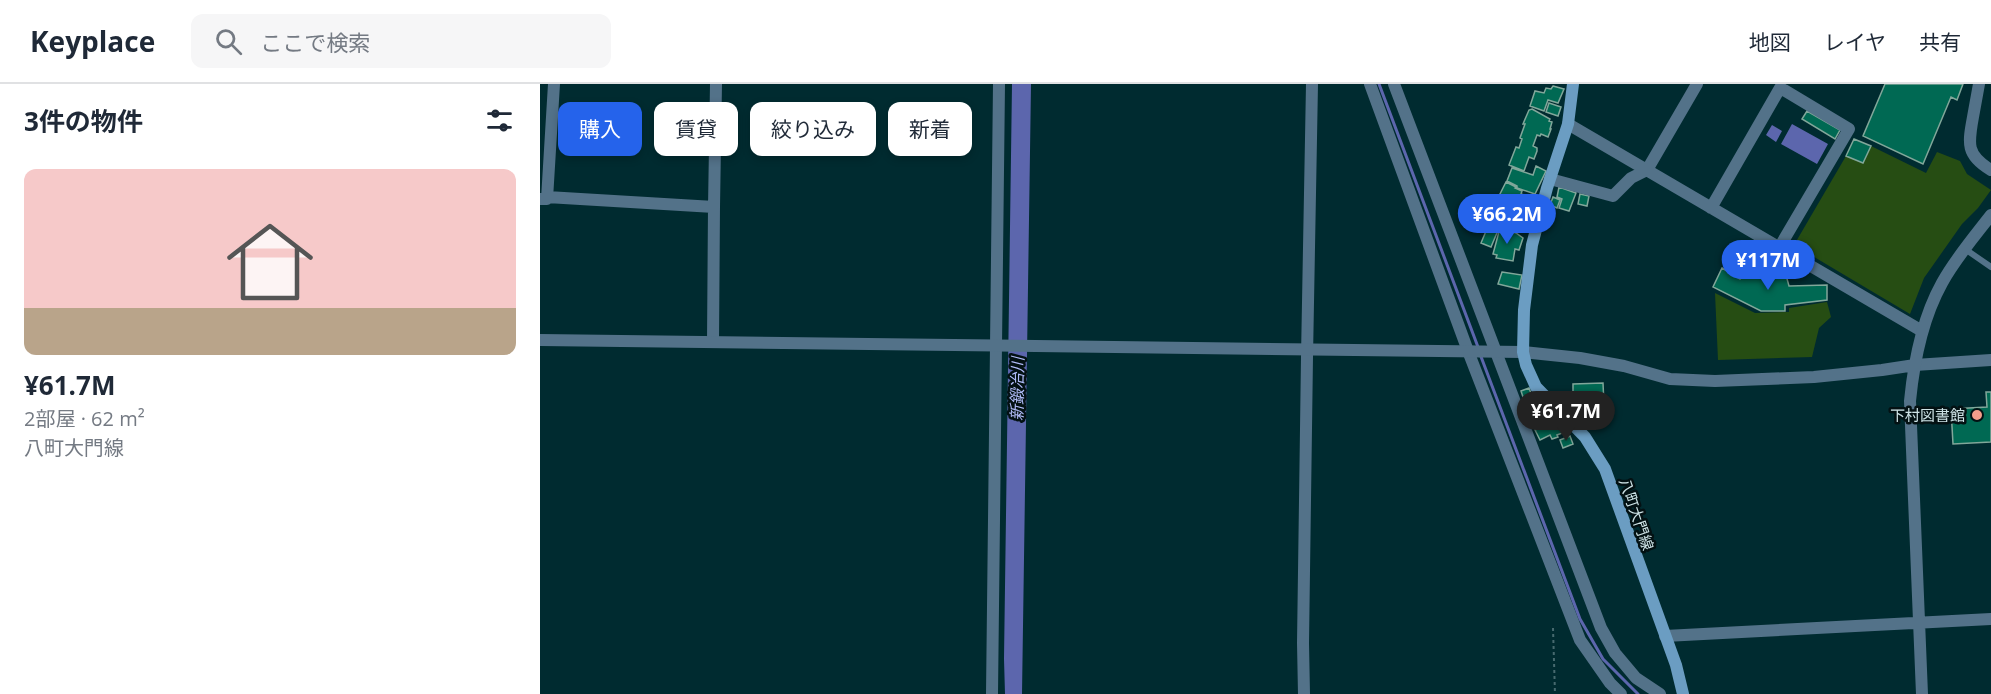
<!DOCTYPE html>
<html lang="ja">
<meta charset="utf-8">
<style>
body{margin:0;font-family:"Open Sans","Noto Sans JP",sans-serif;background:#f6f6f7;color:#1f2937;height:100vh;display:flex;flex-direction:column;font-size:22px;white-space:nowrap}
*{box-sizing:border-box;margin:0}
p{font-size:20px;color:#747a83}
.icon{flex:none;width:33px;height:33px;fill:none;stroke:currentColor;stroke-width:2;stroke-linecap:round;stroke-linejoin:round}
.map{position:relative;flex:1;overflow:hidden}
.side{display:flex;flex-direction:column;background:#fff;width:540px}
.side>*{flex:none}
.banner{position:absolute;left:18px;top:18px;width:570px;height:54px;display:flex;gap:12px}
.price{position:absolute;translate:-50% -51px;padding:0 14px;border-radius:21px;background:#2563eb;color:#fff;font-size:20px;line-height:39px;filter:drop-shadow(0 2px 3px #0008)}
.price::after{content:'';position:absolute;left:50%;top:36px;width:18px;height:14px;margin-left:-9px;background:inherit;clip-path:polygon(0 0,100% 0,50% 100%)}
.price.selected{background:#222;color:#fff}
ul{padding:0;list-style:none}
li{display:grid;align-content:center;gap:12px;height:318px;padding:0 24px}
li span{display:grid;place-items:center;height:186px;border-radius:12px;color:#555}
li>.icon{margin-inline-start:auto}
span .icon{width:108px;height:108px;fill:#fffc;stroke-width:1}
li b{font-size:26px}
h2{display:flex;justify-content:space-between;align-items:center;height:72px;padding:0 24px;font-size:26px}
.chip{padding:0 21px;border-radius:12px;background:#fff;box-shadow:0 3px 9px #0003;font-size:21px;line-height:54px}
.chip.selected{background:#2563eb;color:#fff}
header{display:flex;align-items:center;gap:36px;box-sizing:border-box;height:84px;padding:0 30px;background:#fff;border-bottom:2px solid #e0e1e3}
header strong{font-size:28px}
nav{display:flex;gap:33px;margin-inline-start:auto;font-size:21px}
.search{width:420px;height:54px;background:#f6f6f7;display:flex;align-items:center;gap:15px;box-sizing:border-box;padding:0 21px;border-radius:12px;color:#747a83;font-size:22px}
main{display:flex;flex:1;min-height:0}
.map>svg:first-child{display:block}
.green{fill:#264d13}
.water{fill:#5c66ad}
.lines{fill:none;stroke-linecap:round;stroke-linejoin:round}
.stream{stroke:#5c66ad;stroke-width:3}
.building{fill:#006953;stroke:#81a79a;stroke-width:1.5}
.path{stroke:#476a6f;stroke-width:2;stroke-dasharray:3 3;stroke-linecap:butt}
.service{stroke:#537289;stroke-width:6}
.minor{stroke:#537289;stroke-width:12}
.tertiary{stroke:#537289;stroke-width:12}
.secondary{stroke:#6b9dc2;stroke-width:12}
.poi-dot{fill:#f49e8a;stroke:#031113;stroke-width:2}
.labels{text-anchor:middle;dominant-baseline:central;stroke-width:5;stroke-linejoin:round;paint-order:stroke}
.poi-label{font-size:15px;fill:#cee3e6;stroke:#031113;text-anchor:end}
.street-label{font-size:15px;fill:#cee3e6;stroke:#031113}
.water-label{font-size:16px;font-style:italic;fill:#b2bdf9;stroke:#031113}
</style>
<header>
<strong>Keyplace</strong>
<div class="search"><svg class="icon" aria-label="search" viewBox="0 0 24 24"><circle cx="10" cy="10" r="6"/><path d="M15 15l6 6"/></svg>ここで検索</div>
<nav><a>地図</a><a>レイヤ</a><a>共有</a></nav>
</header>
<main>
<section class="side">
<h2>3件の物件<svg class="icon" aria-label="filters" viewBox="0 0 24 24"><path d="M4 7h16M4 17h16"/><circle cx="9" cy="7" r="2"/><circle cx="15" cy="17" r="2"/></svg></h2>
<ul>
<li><span style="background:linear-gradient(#f6c9c9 75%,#b9a48a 0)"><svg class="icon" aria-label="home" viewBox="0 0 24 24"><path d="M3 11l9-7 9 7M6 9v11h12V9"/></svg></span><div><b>¥61.7M</b><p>2部屋 · 62 m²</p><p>八町大門線</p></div></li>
</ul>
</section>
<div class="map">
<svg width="1451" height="610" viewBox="0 0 1451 610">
<rect width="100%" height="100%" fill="#002b30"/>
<path class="green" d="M1331 62 1386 89 1397 68 1420 77 1427 90 1451 106 1438 124 1422 140 1384 194 1370 230 1254 161 1306 72 1323 79Z
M1175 209 1215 229 1249 228V224L1287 218 1291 233 1279 244 1272 273 1178 276Z"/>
<path class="water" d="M472 0H491L482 610H465L464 575Z
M1252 40 1288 60 1277 80 1241 60Z
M1232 41 1242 47 1236 58 1226 51Z"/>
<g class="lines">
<path class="stream" d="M839 0 938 263
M940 270 1040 535 1063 575 1098 610"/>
</g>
<path class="building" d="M1345 0H1423L1417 16 1411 13 1383 80 1323 52Z
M1013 2 1024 5 1018 19 1008 16 1004 27 990 22 995 7 1004 9 1006 4 1011 5Z
M1009 19 1021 23 1018 32 1006 28Z
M992 25 1010 35 1009 37 1012 38 1010 45H1011L1008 53 1001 50 1000 52 997 51 993 62 997 64V67L994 75 989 73 984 87 969 81 976 63 979 64 982 55 980 54 985 40H983L989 26Z
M1267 27 1300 46 1295 55 1262 35Z
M1314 55 1331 62 1323 79 1306 72Z
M996 82 1006 87 995 110 977 104V102L967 97 972 84 993 91Z
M966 98 976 103 975 104 982 107 981 110 988 112 981 127 957 116Z
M1019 103 1036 109 1029 127 1019 124 1022 115 1017 113Z
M1040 110 1049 112 1047 122 1038 120Z
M1013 113 1020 116 1017 124 1010 121Z
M967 122 987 132 982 143 962 133Z
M949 140 959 144 951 163 941 159Z
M960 144 976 149 983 154 979 166 975 165 973 177 956 174 957 171 953 170Z
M1182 184 1200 195 1206 186 1217 193 1246 191 1249 202 1287 201V216L1245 221V227H1221L1173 203Z
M962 188 982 191 979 205 958 200Z
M1063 299 1064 321 1050 323V320H1033V300Z
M989 304 993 315 985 319 981 307Z
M1446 308H1451V358L1413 360 1411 325 1447 323Z
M993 320 994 323 999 321 1001 326 1004 325 1006 329 1009 328 1011 332 1015 333 1022 349 1017 351 1018 353 1012 355 1010 351 1000 356 995 346 1007 341 1005 337 1001 339 1000 336 995 338 988 322Z
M1030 352 1033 360 1023 364 1020 356Z"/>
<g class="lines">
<path class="path" d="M1013 544 1015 610"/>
<path class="service" d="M1425 165 1451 183"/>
<path class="minor" d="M830 0 928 267 1040 556 1070 599 1081 610
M854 0 1061 544 1075 569 1096 594 1120 610
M1439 0C1437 11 1435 22 1433 33 1428 60 1426 71 1451 86
M1028 40 1382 247
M1010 95 1073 112 1091 94 1107 86 1157 0
M7 113 174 123 173 258
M1 115H7L14 0
M174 123 176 0
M1171 124 1240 4 1244 6 1309 45 1239 164
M1375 281 1451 276
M452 610 459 0
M764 610 763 559 767 273 772 0"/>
<path class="tertiary" d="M0 256 983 268 1040 274 1084 282 1130 295 1175 297 1274 293 1342 286 1375 281
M1125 552 1451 535
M1382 610 1370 317C1374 276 1382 235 1402 199 1415 175 1434 153 1451 131"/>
<path class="secondary" d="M1033 0 1028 40 1007 104 992 161 984 226 983 268 986 281 996 303 1045 353 1065 385 1136 581 1143 610"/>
</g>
<circle class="poi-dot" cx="1437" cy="331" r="6"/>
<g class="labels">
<g class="poi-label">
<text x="1425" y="331">下村図書館</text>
</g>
<g class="street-label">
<text transform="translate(1097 430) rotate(71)">八町大門線</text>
</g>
<g class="water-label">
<text transform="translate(477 305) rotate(-89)">新鍛冶川</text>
</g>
</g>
</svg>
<b class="price" style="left:967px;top:161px">¥66.2M</b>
<b class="price" style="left:1228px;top:207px">¥117M</b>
<b class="price selected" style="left:1026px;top:358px">¥61.7M</b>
<div class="banner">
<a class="chip selected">購入</a>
<a class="chip">賃貸</a>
<a class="chip">絞り込み</a>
<a class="chip">新着</a>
</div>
</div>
</main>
